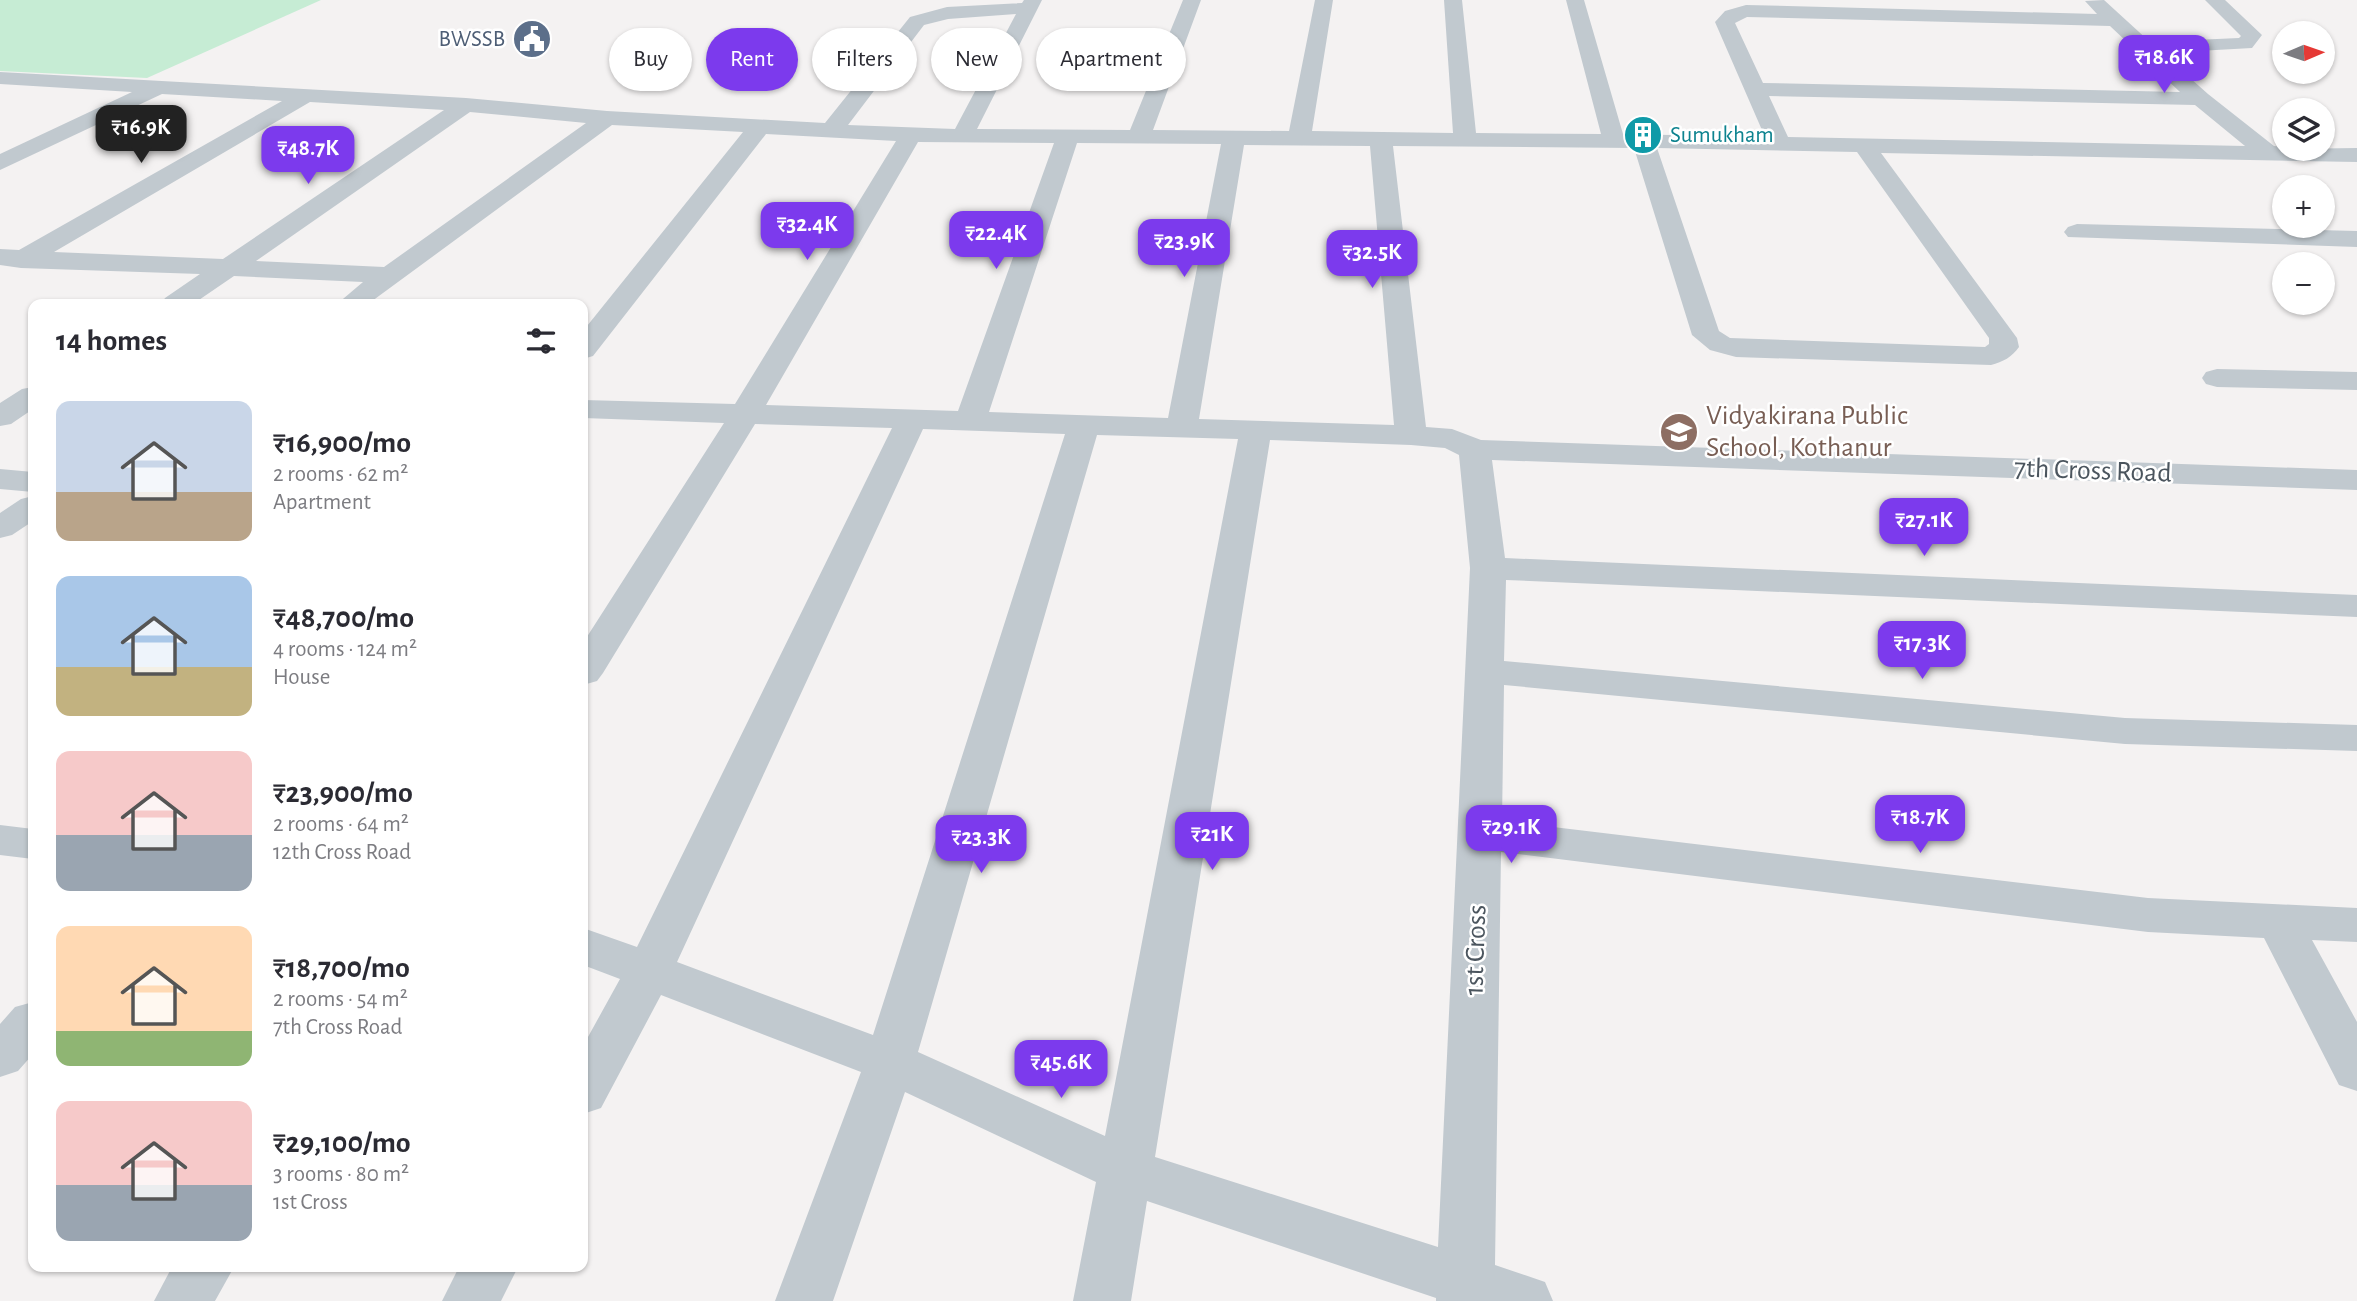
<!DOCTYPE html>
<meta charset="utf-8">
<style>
body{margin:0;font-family:"Alegreya Sans",sans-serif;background:#f7f7f7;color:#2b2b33;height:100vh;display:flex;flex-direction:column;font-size:26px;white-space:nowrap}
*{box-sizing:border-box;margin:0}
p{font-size:23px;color:#7c7c81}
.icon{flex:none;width:38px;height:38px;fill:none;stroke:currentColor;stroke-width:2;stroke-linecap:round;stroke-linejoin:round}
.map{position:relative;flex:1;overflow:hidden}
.panel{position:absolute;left:28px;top:299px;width:560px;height:973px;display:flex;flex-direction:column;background:#fff;border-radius:14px;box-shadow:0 2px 5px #0004}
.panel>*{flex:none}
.top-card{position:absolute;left:609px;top:28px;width:665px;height:63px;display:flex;gap:14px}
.needle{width:46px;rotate:88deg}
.tools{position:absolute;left:2272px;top:21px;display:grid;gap:14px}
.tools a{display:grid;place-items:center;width:63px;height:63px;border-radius:50%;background:#fff;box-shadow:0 2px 5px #0004;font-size:35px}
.price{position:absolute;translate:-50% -60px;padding:0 16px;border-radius:14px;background:#7c3aed;color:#fff;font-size:23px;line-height:46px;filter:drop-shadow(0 2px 4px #0008)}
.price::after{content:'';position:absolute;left:50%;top:42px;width:21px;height:16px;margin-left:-10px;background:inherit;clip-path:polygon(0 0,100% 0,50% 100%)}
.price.on{background:#222;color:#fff}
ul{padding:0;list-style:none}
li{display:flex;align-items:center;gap:21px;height:175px;padding:0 28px}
li span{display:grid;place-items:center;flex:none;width:196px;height:140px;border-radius:14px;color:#555}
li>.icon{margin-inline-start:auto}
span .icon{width:84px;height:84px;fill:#fffc;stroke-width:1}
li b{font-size:30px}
h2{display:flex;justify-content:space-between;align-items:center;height:84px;padding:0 28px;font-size:30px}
.pill{padding:0 24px;border-radius:32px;background:#fff;box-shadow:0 2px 5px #0004;font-size:24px;line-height:63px}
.pill.on{background:#7c3aed;color:#fff}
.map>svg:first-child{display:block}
.green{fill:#c6ecd4}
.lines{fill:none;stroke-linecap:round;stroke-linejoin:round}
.minor{fill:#c1c9cf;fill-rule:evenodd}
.labels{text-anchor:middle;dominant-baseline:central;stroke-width:5;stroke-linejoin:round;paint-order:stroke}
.far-service-label{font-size:23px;fill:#4e5e75;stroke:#fff;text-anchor:end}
.far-culture-label{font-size:23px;fill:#0d838f;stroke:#fff;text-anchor:start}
.education-label{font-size:28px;fill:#785e54;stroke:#fff;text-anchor:start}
.street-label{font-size:28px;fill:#4b555e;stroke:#fff}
</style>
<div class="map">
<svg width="2357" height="1301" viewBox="0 0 2357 1301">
<rect width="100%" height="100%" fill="#f4f2f2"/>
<path class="green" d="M0 0H321L147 78 0 71Z"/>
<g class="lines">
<path class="minor" d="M1024 0H1042L977 129 1130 130 1183 0H1201L1153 130 1289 131 1315 0H1333L1312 131 1453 133 1444 0H1462L1476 133 1601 134 1566 0H1584L1623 134 1765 137 1715 22 1725 11 1746 5 2097 14 2085 1 2104 0 2150 42 2239 38 2241 36 2205 0H2225L2262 35 2252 48 2162 53 2208 94 2274 146 2284 147V149L2357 148V162L1881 153 2017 338 2019 347C2012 357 2003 362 1991 365L1736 357 1710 350 1692 335 1634 148 1393 146 1426 427 1452 429 1481 440 2357 470V490L1492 460 1505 558 2357 595V617L1506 580 1504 661 2125 718 2357 725V751L2125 744 1504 685 1502 821 2148 898 2357 908V942L2312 940 2357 1022V1091L2339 1085 2264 938 2148 932 1501 852 1495 1265 1545 1282 1553 1301H1436V1298L1147 1201 1131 1301H1073L1096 1182 905 1092 833 1301H775L861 1072 661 995 601 1108 583 1114V1046L620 979 583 965V928L637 947 892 428 755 424 603 673 597 681 583 685V643L724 423 583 418V400L735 404 896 141 766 134 593 356 583 359V331L743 132 612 125 368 304H337L363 282 234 276 193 304H161L165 298 200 274 21 268 0 265V249L19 250 282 101 162 94 0 170V154L132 92 0 84V72L466 98 607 111 825 123 910 17 947 7 1022 3ZM1016 14 955 129 848 125 924 25 948 19ZM1747 17 2110 26 2180 92 1763 83 1735 23ZM1769 96 2195 105 2245 146 1788 137ZM310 102 444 110 223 259 54 252ZM470 112 586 123 384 267 256 261ZM918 142 1054 143 958 411 766 405ZM1077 143 1221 144 1168 418 989 412ZM1244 145 1370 146 1394 425 1199 419ZM1657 148 1857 152 1989 338V344L1985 347 1730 338 1719 331ZM923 429 1065 434 873 1035 677 962ZM1097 435 1238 439 1105 1136 918 1052ZM1270 440 1411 445 1445 448 1459 455 1470 568 1438 1247 1155 1157Z
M2077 224 2357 231V247L2068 237 2064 232 2068 227Z
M2217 369 2357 372V390L2217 387 2206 384 2202 378 2206 372Z
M33 387V409L11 424 0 426V403L22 389Z
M0 469 33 472V492L0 489Z
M33 496V521L12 535 0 538V513L21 499Z
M0 825 33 829V859L0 855Z
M33 1002V1054L18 1071 0 1077V1024L15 1007Z
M172 1267H234L215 1301H154Z
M459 1267H518L501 1301H442Z"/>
</g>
<defs>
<symbol id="civic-disc" viewBox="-11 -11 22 22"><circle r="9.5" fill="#5c6f8a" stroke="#fff"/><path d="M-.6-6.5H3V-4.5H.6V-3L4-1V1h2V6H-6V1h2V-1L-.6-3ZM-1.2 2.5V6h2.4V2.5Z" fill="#fff"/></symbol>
<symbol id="building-disc" viewBox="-11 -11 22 22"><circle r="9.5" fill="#0f9aa8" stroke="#fff"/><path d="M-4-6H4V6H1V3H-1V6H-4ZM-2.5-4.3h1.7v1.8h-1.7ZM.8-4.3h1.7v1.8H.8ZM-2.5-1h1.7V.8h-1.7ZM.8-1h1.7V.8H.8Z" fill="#fff"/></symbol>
<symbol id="school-disc" viewBox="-11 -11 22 22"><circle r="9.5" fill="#8d6e63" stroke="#fff"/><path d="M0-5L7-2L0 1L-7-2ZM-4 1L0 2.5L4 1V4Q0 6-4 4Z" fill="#fff"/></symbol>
</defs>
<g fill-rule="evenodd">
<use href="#civic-disc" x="510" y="17" width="44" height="44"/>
<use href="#building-disc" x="1621" y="113" width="44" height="44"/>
<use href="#school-disc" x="1657" y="410" width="44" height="44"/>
</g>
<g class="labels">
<g class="far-service-label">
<text x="505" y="39">BWSSB</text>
</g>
<g class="far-culture-label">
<text x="1670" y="135">Sumukham</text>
</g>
<g class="education-label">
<text x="1706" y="416">Vidyakirana Public<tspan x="1706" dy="32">School, Kothanur</tspan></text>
</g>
<g class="street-label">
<text transform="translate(2093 471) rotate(2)">7th Cross Road</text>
<text transform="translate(1476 950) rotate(-88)">1st Cross</text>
</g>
</g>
</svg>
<div class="tools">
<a><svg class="needle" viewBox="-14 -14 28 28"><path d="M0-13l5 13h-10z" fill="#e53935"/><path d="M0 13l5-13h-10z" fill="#7c7c81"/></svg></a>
<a><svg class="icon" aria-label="layers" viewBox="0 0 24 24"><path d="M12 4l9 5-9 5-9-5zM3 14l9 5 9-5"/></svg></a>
<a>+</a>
<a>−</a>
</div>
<b class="price" style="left:2164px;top:95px">₹18.6K</b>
<b class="price on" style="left:141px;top:165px">₹16.9K</b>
<b class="price" style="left:308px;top:186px">₹48.7K</b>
<b class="price" style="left:807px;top:262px">₹32.4K</b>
<b class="price" style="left:996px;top:271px">₹22.4K</b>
<b class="price" style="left:1184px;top:279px">₹23.9K</b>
<b class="price" style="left:1372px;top:290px">₹32.5K</b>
<b class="price" style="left:1924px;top:558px">₹27.1K</b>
<b class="price" style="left:1922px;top:681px">₹17.3K</b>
<b class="price" style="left:1920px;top:855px">₹18.7K</b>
<b class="price" style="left:1511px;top:865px">₹29.1K</b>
<b class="price" style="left:1212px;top:872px">₹21K</b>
<b class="price" style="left:981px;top:875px">₹23.3K</b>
<b class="price" style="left:1061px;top:1100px">₹45.6K</b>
<div class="top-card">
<a class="pill">Buy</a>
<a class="pill on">Rent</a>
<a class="pill">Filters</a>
<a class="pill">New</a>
<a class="pill">Apartment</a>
</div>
<section class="panel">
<h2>14 homes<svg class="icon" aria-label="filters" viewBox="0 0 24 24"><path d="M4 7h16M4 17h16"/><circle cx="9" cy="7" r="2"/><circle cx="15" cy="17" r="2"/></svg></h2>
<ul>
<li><span style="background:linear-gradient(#c9d6e8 65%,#b9a48a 0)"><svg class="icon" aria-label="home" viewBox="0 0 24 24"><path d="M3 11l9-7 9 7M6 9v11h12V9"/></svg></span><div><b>₹16,900/mo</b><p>2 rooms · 62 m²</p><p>Apartment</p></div></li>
<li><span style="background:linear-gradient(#a9c7e8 65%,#c2b280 0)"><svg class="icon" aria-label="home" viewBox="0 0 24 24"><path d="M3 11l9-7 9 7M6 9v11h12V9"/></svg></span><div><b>₹48,700/mo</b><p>4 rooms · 124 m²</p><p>House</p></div></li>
<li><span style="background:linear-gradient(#f6c9c9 60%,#9aa5b1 0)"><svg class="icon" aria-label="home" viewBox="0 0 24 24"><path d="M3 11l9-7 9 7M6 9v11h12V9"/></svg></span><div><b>₹23,900/mo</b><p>2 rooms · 64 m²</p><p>12th Cross Road</p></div></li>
<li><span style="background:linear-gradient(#ffd9b3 75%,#8fb573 0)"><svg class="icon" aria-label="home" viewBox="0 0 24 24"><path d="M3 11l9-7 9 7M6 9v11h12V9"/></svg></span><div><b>₹18,700/mo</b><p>2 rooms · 54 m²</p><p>7th Cross Road</p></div></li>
<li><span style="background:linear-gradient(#f6c9c9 60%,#9aa5b1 0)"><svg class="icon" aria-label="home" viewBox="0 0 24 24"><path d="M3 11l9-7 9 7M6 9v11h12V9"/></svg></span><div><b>₹29,100/mo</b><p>3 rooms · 80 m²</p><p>1st Cross</p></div></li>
</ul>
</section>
</div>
